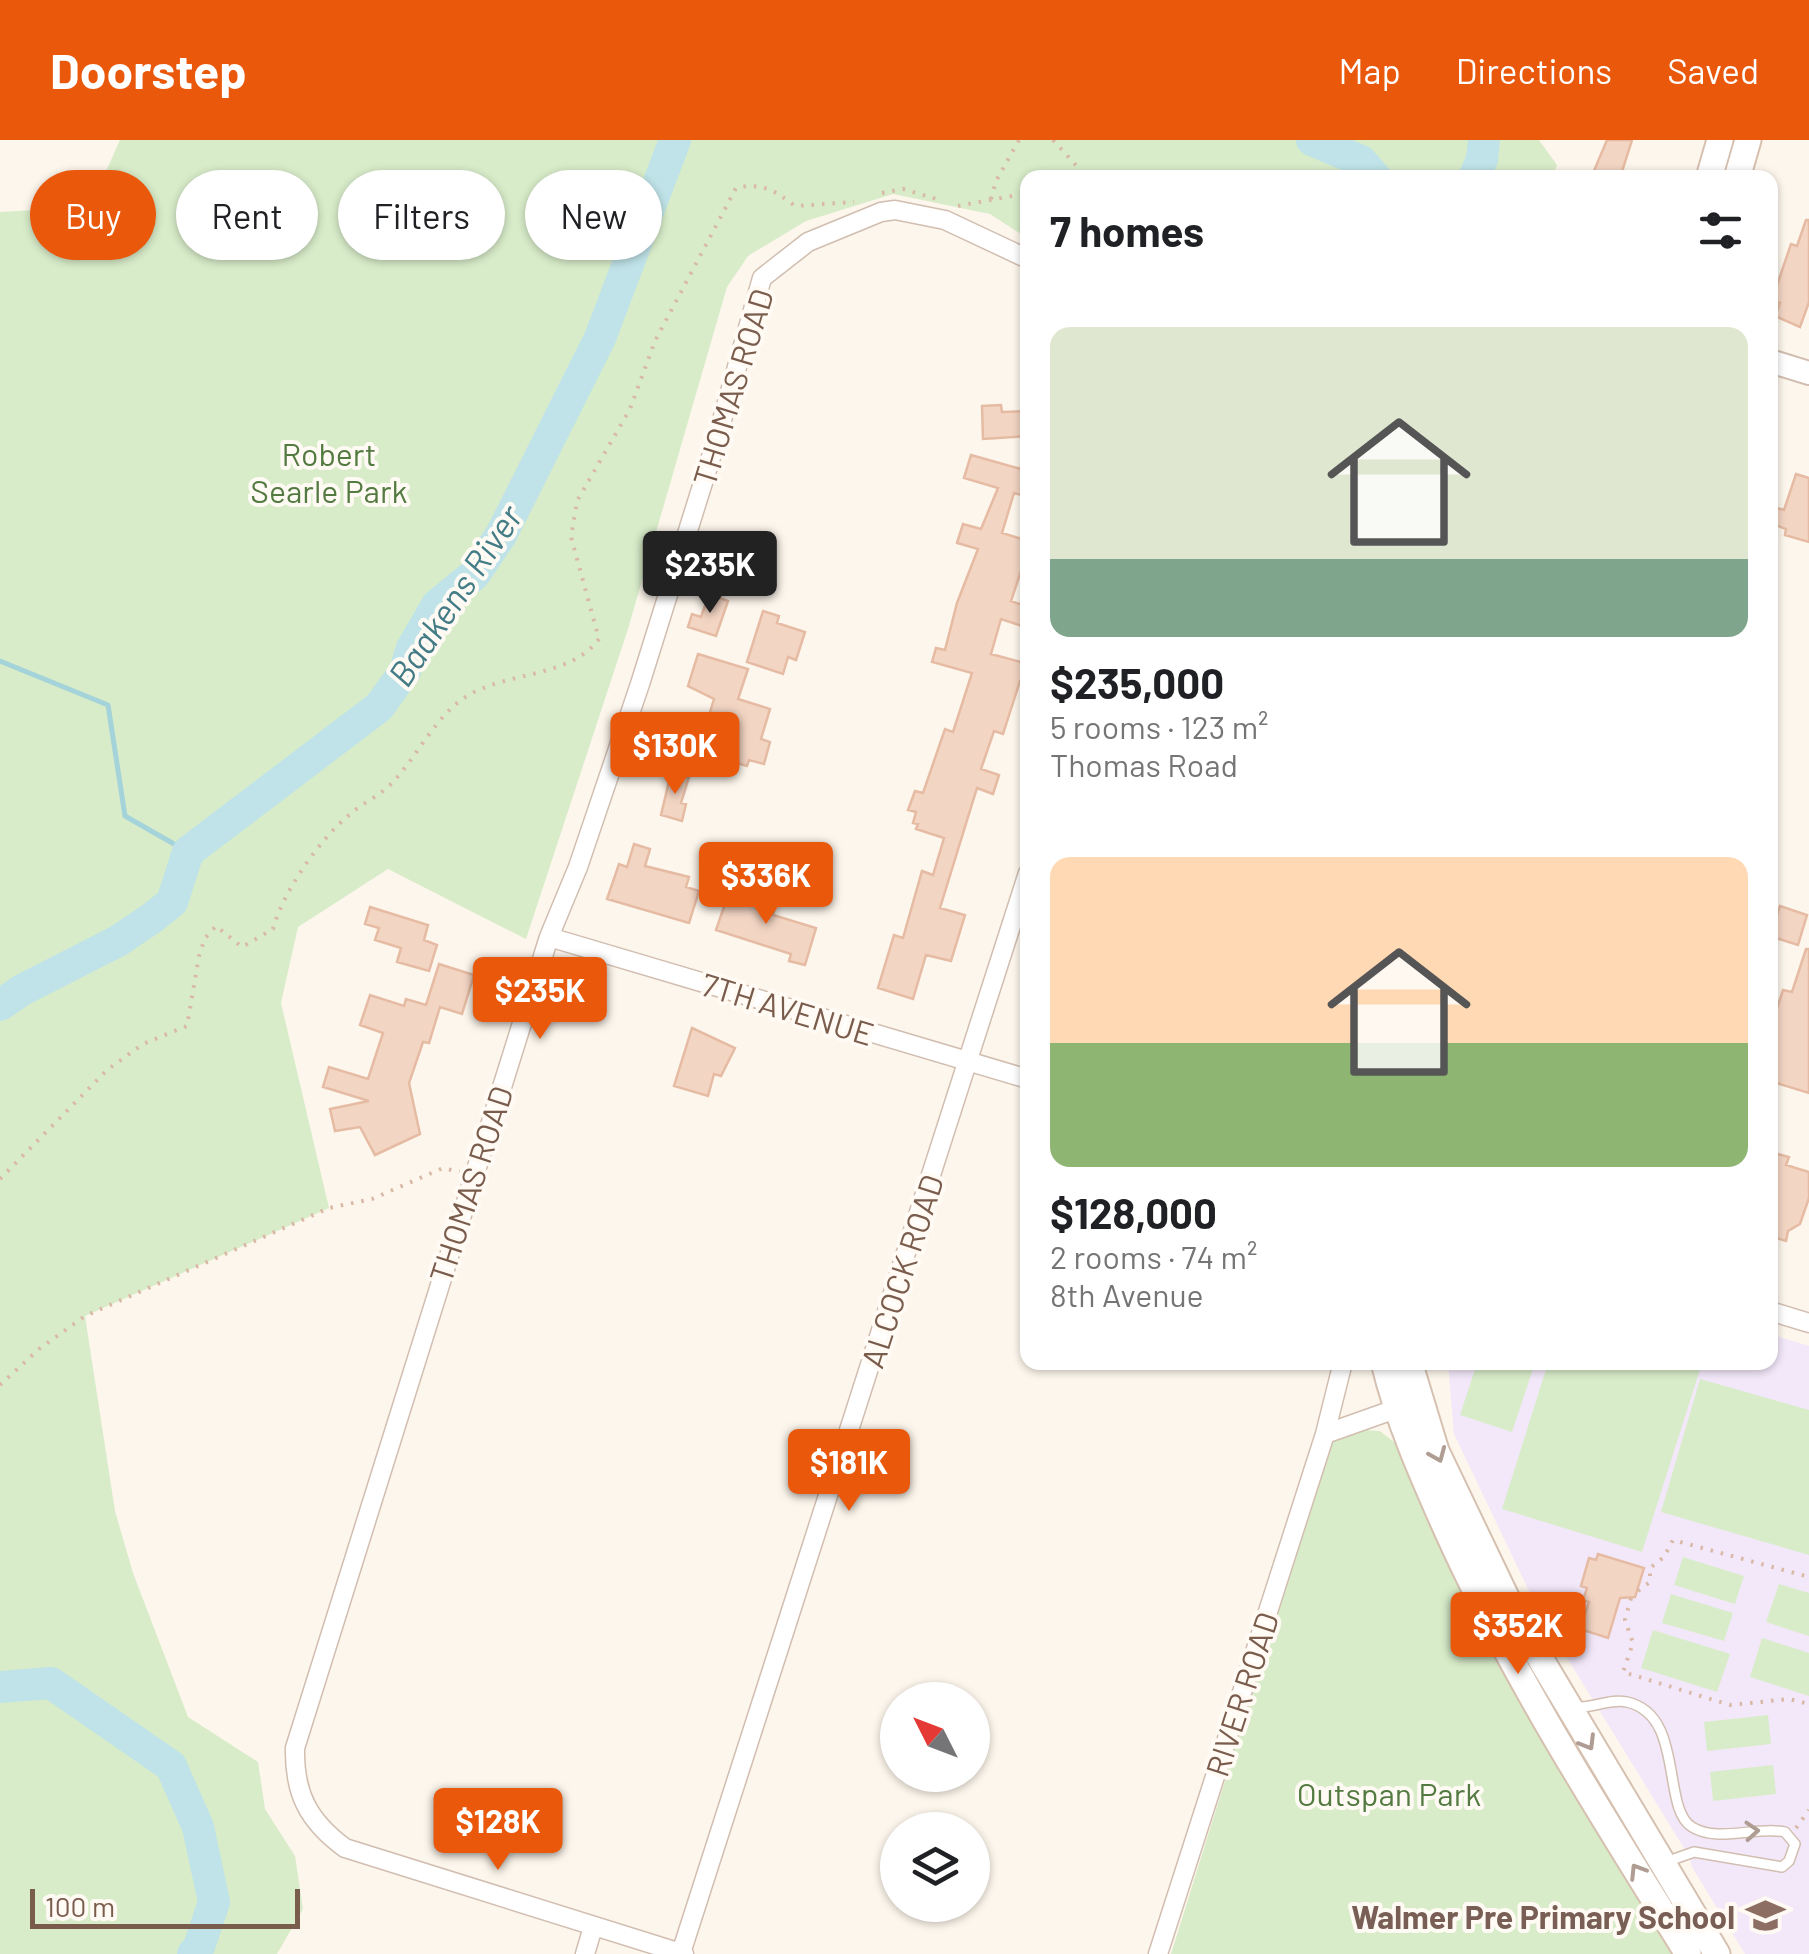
<!DOCTYPE html>
<meta charset="utf-8">
<style>
body{margin:0;font-family:Barlow,sans-serif;background:#f6f6f6;color:#202124;height:100vh;display:flex;flex-direction:column;font-size:38px;white-space:nowrap}
*{box-sizing:border-box;margin:0}
p{font-size:32px;color:#757577}
.icon{flex:none;width:55px;height:55px;fill:none;stroke:currentColor;stroke-width:2;stroke-linecap:round;stroke-linejoin:round}
.map{position:relative;flex:1;overflow:hidden}
.panel{position:absolute;left:1020px;top:30px;width:758px;height:1200px;display:flex;flex-direction:column;background:#fff;border-radius:20px;box-shadow:0 2px 8px #0004}
.panel>*{flex:none}
.top-card{position:absolute;left:30px;top:30px;width:840px;height:90px;display:flex;gap:20px}
.needle{width:65px;rotate:312deg}
.controls{position:absolute;left:880px;top:1542px;display:grid;gap:20px}
.controls a{display:grid;place-items:center;width:110px;height:110px;border-radius:50%;background:#fff;box-shadow:0 2px 8px #0004;font-size:50px}
.scale{position:absolute;left:30px;bottom:25px;width:270px;box-sizing:border-box;padding-left:10px;border:5px solid #7a5c4d;border-top:0;font-size:28px;line-height:35px;white-space:nowrap;color:#7a5c4d;-webkit-text-stroke:8px #fffaf3;paint-order:stroke}
.price{position:absolute;translate:-50% -85px;padding:0 22px;border-radius:10px;background:#ea580c;color:#fff;font-size:32px;line-height:65px;filter:drop-shadow(0 2px 5px #0008)}
.price::after{content:'';position:absolute;left:50%;top:60px;width:30px;height:22px;margin-left:-15px;background:inherit;clip-path:polygon(0 0,100% 0,50% 100%)}
.price.on{background:#222;color:#fff}
ul{padding:0;list-style:none}
li{display:grid;align-content:center;gap:20px;height:530px;padding:0 30px}
li span{display:grid;place-items:center;height:310px;border-radius:20px;color:#555}
li>.icon{margin-inline-start:auto}
span .icon{width:180px;height:180px;fill:#fffc;stroke-width:1}
li b{font-size:42px}
h2{display:flex;justify-content:space-between;align-items:center;height:120px;padding:0 30px;font-size:42px}
.pill{padding:0 35px;border-radius:45px;background:#fff;box-shadow:0 2px 8px #0004;font-size:35px;line-height:90px}
.pill.on{background:#ea580c;color:#fff}
header{display:flex;align-items:center;gap:60px;box-sizing:border-box;height:140px;padding:0 50px;background:#ea580c;color:#fff}
header strong{font-size:48px}
nav{display:flex;gap:55px;margin-inline-start:auto;font-size:35px}
.map>svg:first-child{display:block}
.education{fill:#f3e8fa}
.green{fill:#d8ecc9}
.lines{fill:none;stroke-linecap:round;stroke-linejoin:round}
.stream{stroke:#a5d3da;stroke-width:5}
.river{stroke:#bfe3e8;stroke-width:32}
.building{fill:#f3d5c3;stroke:#e6bba3;stroke-width:2.5}
.service-casing{stroke:#d1beb0;stroke-width:12}
.minor-casing{stroke:#d1beb0;stroke-width:21}
.tertiary-casing{stroke:#d1beb0;stroke-width:26}
.secondary-casing{stroke:#d6c0b0;stroke-width:29}
.path{stroke:#d9b8a5;stroke-width:4;stroke-dasharray:2.5 8;stroke-linecap:butt}
.service{stroke:#fff;stroke-width:9}
.minor{stroke:#fff;stroke-width:18}
.tertiary{stroke:#fff;stroke-width:22}
.secondary{stroke:#fff;stroke-width:25}
.oneway{stroke:#af9d94}
.labels{text-anchor:middle;dominant-baseline:central;stroke-width:8;stroke-linejoin:round;paint-order:stroke}
.street-label{font-size:32px;fill:#7a5c4d;stroke:#fffaf3}
.park-label{font-size:32px;fill:#537a41;stroke:#fffaf3}
.education-label{font-size:32px;font-weight:bold;fill:#785e54;stroke:#fffaf3;text-anchor:end}
.water-label{font-size:35px;font-style:italic;fill:#437c86;stroke:#fffaf3}
</style>
<header>
<strong>Doorstep</strong>
<nav><a>Map</a><a>Directions</a><a>Saved</a></nav>
</header>
<div class="map">
<svg width="1809" height="1814" viewBox="0 0 1809 1814">
<rect width="100%" height="100%" fill="#fdf6ec"/>
<path class="education" d="M1770 1194 1809 1206V1814H1745L1692 1727 1690 1718 1539 1472 1454 1294 1448 1223 1770 1222Z"/>
<path class="green" d="M120 0H1539L1557 25 1552 38H1028L1027 98 990 74 893 54 806 81 748 116 727 147 628 489 526 799 388 729 298 787 281 863 329 1068 85 1176 115 1371 133 1433 188 1577 258 1622 265 1669 295 1716 303 1769 277 1814H0V72L90 67Z
M1477 1223H1535L1512 1292 1460 1275Z
M1548 1223H1702L1642 1412 1502 1369Z
M1700 1239 1809 1270V1415L1661 1372Z
M1353 1289 1380 1291 1394 1302 1494 1512 1674 1814H1171L1330 1304Z
M1683 1417 1744 1436 1735 1464 1674 1445Z
M1779 1444 1809 1453V1496L1766 1482Z
M1671 1454 1733 1473 1724 1501 1662 1483Z
M1653 1490 1730 1514 1717 1552 1641 1528Z
M1762 1498 1809 1513V1556L1750 1537Z
M1768 1575 1771 1604 1707 1611 1704 1582Z
M1773 1625 1776 1654 1713 1661 1710 1632Z"/>
<g class="lines">
<path class="stream" d="M0 521 108 565 125 676 188 712"/>
<path class="river" d="M1312 0 1361 21 1376 38
M1474 38 1482 19 1484 0
M0 865 22 850 118 801 152 778 172 762 188 712 379 567 405 531 412 508 437 465 474 435 501 395 600 198 675 0
M0 1547 51 1543 171 1626 198 1687 214 1762 199 1807 193 1814"/>
</g>
<path class="building" d="M1607 0H1632L1620 38H1591Z
M1806 80H1809V162L1800 187 1775 176 1780 163 1772 160 1791 104 1797 106Z
M1001 265 1002 272 1028 271V296L983 299 982 266Z
M971 315 1028 331V357L1014 353 1002 393 1028 401V423L1024 422 1011 461 1028 467V488L1001 479 991 514 1028 524V534L1025 543 1020 541 1003 594 994 591 981 629 999 635 993 654 977 648 940 768 965 775 951 821 926 815 913 859 878 848 894 795 903 798 922 731 933 735 944 698 916 689 918 684 913 683 916 672 908 670 915 651 923 653 945 589 953 592 972 533 932 522 936 508 945 510 957 463 978 409 957 403 963 384 981 389 998 348 964 338Z
M1796 334 1809 338V402L1785 395 1786 389 1770 383V366L1784 370Z
M709 454 728 461 716 496 688 487 692 474 701 477Z
M763 471 779 476 777 483 805 492 796 520 788 517 783 534 747 522Z
M698 514 748 529 738 559 770 569 761 599 770 602 764 624 749 620 747 626 679 606 685 589 703 595 714 559 688 546Z
M671 633 689 637 681 663 686 664 682 681 661 675Z
M634 704 650 709 645 726 689 737 686 747 699 751 689 783 607 759 619 724 627 727Z
M729 752 775 767 773 775 816 788 805 825 789 821 791 814 716 790Z
M1780 766 1807 775 1798 805 1770 796V777L1776 778Z
M370 767 428 785 424 800 437 805 429 831 397 822 401 808 375 800 379 788 365 784Z
M1806 809H1809V953L1770 941V904L1777 883 1773 881 1783 850 1792 852Z
M439 824 474 835 462 874 440 867 429 903 423 902 409 943 420 994 375 1015 360 987 335 991 330 969 369 961 323 947 329 927 368 939 383 893 360 885 370 855 404 866 406 859 426 865Z
M692 888 735 908 721 936 714 934 708 956 674 946Z
M1770 1012 1789 1017 1786 1025 1809 1032V1058L1800 1084 1788 1091 1786 1101 1770 1096Z
M1598 1414 1644 1428 1635 1457 1620 1458 1608 1498 1580 1489 1589 1462 1583 1460 1587 1448 1581 1446 1589 1418 1596 1420Z"/>
<g class="lines">
<defs>
<path id="service" d="M1573 1567C1592 1569 1610 1558 1627 1562 1685 1575 1661 1668 1692 1687 1718 1703 1757 1686 1785 1692L1795 1704 1789 1721 1782 1727 1694 1712 1663 1723"/>
<path id="minor" d="M549 797 1028 939
M1770 1171 1809 1183
M1325 1294 1404 1266
M681 1813 1028 733
M585 1814 593 1787
M684 1814 345 1708C308 1681 294 1653 295 1608L549 797 578 727 640 544 717 298 762 138 808 102 881 72 895 70 945 80 1028 119
M1158 1814 1325 1294 1343 1222"/>
<path id="tertiary" d="M1770 221 1809 233"/>
<path id="secondary" d="M1709 38 1720 0
M1737 38 1748 0
M1384 1222C1398 1280 1421 1332 1445 1386 1512 1536 1602 1675 1688 1814
M1409 1222 1436 1311 1516 1478 1717 1814"/>
</defs>
<use href="#service" class="service-casing"/>
<use href="#minor" class="minor-casing"/>
<use href="#tertiary" class="tertiary-casing"/>
<use href="#secondary" class="secondary-casing"/>
<path class="path" d="M1053 0 1085 35
M1079 38 1103 33 1120 38
M882 53 903 49 940 60
M991 59 996 41 1019 0
M958 66 1028 53
M0 1039 107 930 143 904 187 886 199 816 205 798 216 786 242 807 273 789C283 752 319 700 349 675 362 663 380 656 392 643 417 617 436 575 467 556 508 531 570 538 599 499L571 397 577 361 630 269 655 201 736 48C761 42 776 51 795 66L854 62
M0 1245 39 1209 85 1176 329 1068 372 1059 443 1028 460 1032
M1638 1451 1650 1442V1428L1664 1417 1673 1400 1809 1437
M1631 1458 1625 1480 1633 1503 1623 1532 1730 1565 1789 1559 1809 1564
M1796 1688 1809 1670"/>
<use href="#service" class="service"/>
<use href="#minor" class="minor"/>
<use href="#tertiary" class="tertiary"/>
<use href="#secondary" class="secondary"/>
</g>
<defs><path id="oneway-chevron" d="M-2-3.5L2.5 0L-2 3.5" fill="none" stroke-width="1.6" stroke-linecap="round" stroke-linejoin="round" transform="scale(2.5)"/></defs>
<g class="oneway">
<use href="#oneway-chevron" transform="translate(1438 1315) rotate(67)"/>
<use href="#oneway-chevron" transform="translate(1588 1603) rotate(59)"/>
<use href="#oneway-chevron" transform="translate(1752 1691) rotate(-4)"/>
<use href="#oneway-chevron" transform="translate(1637 1731) rotate(-122)"/>
</g>
<defs>
<symbol id="school-bare" viewBox="-9 -9 18 18"><path d="M0-5L7-2L0 1L-7-2ZM-4 1L0 2.5L4 1V4Q0 6-4 4Z" fill="#8d6e63" stroke="#fffaf3" stroke-width="2.5" paint-order="stroke"/></symbol>
</defs>
<g fill-rule="evenodd">
<use href="#school-bare" x="1738" y="1748" width="55" height="55"/>
</g>
<g class="labels">
<g class="street-label">
<text transform="translate(732 247) rotate(-73)">THOMAS ROAD</text>
<text transform="translate(788 868) rotate(17)">7TH AVENUE</text>
<text transform="translate(470 1044) rotate(-72)">THOMAS ROAD</text>
<text transform="translate(901 1131) rotate(-72)">ALCOCK ROAD</text>
<text transform="translate(1241 1554) rotate(-72)">RIVER ROAD</text>
</g>
<g class="park-label">
<text x="329" y="313">Robert<tspan x="329" dy="37">Searle Park</tspan></text>
<text x="1389" y="1653">Outspan Park</text>
</g>
<g class="education-label">
<text x="1735" y="1776">Walmer Pre Primary School</text>
</g>
<g class="water-label">
<text transform="translate(454 455) rotate(-56)">Baakens River</text>
</g>
</g>
</svg>
<div class="controls">
<a><svg class="needle" viewBox="-14 -14 28 28"><path d="M0-13l5 13h-10z" fill="#e53935"/><path d="M0 13l5-13h-10z" fill="#757577"/></svg></a>
<a><svg class="icon" aria-label="layers" viewBox="0 0 24 24"><path d="M12 4l9 5-9 5-9-5zM3 14l9 5 9-5"/></svg></a>
</div>
<div class="scale">100 m</div>
<b class="price on" style="left:710px;top:476px">$235K</b>
<b class="price" style="left:675px;top:657px">$130K</b>
<b class="price" style="left:766px;top:787px">$336K</b>
<b class="price" style="left:540px;top:902px">$235K</b>
<b class="price" style="left:849px;top:1374px">$181K</b>
<b class="price" style="left:1518px;top:1537px">$352K</b>
<b class="price" style="left:498px;top:1733px">$128K</b>
<div class="top-card">
<a class="pill on">Buy</a>
<a class="pill">Rent</a>
<a class="pill">Filters</a>
<a class="pill">New</a>
</div>
<section class="panel">
<h2>7 homes<svg class="icon" aria-label="filters" viewBox="0 0 24 24"><path d="M4 7h16M4 17h16"/><circle cx="9" cy="7" r="2"/><circle cx="15" cy="17" r="2"/></svg></h2>
<ul>
<li><span style="background:linear-gradient(#dfe7d0 75%,#7fa58c 0)"><svg class="icon" aria-label="home" viewBox="0 0 24 24"><path d="M3 11l9-7 9 7M6 9v11h12V9"/></svg></span><div><b>$235,000</b><p>5 rooms · 123 m²</p><p>Thomas Road</p></div></li>
<li><span style="background:linear-gradient(#ffd9b3 60%,#8fb573 0)"><svg class="icon" aria-label="home" viewBox="0 0 24 24"><path d="M3 11l9-7 9 7M6 9v11h12V9"/></svg></span><div><b>$128,000</b><p>2 rooms · 74 m²</p><p>8th Avenue</p></div></li>
</ul>
</section>
</div>
